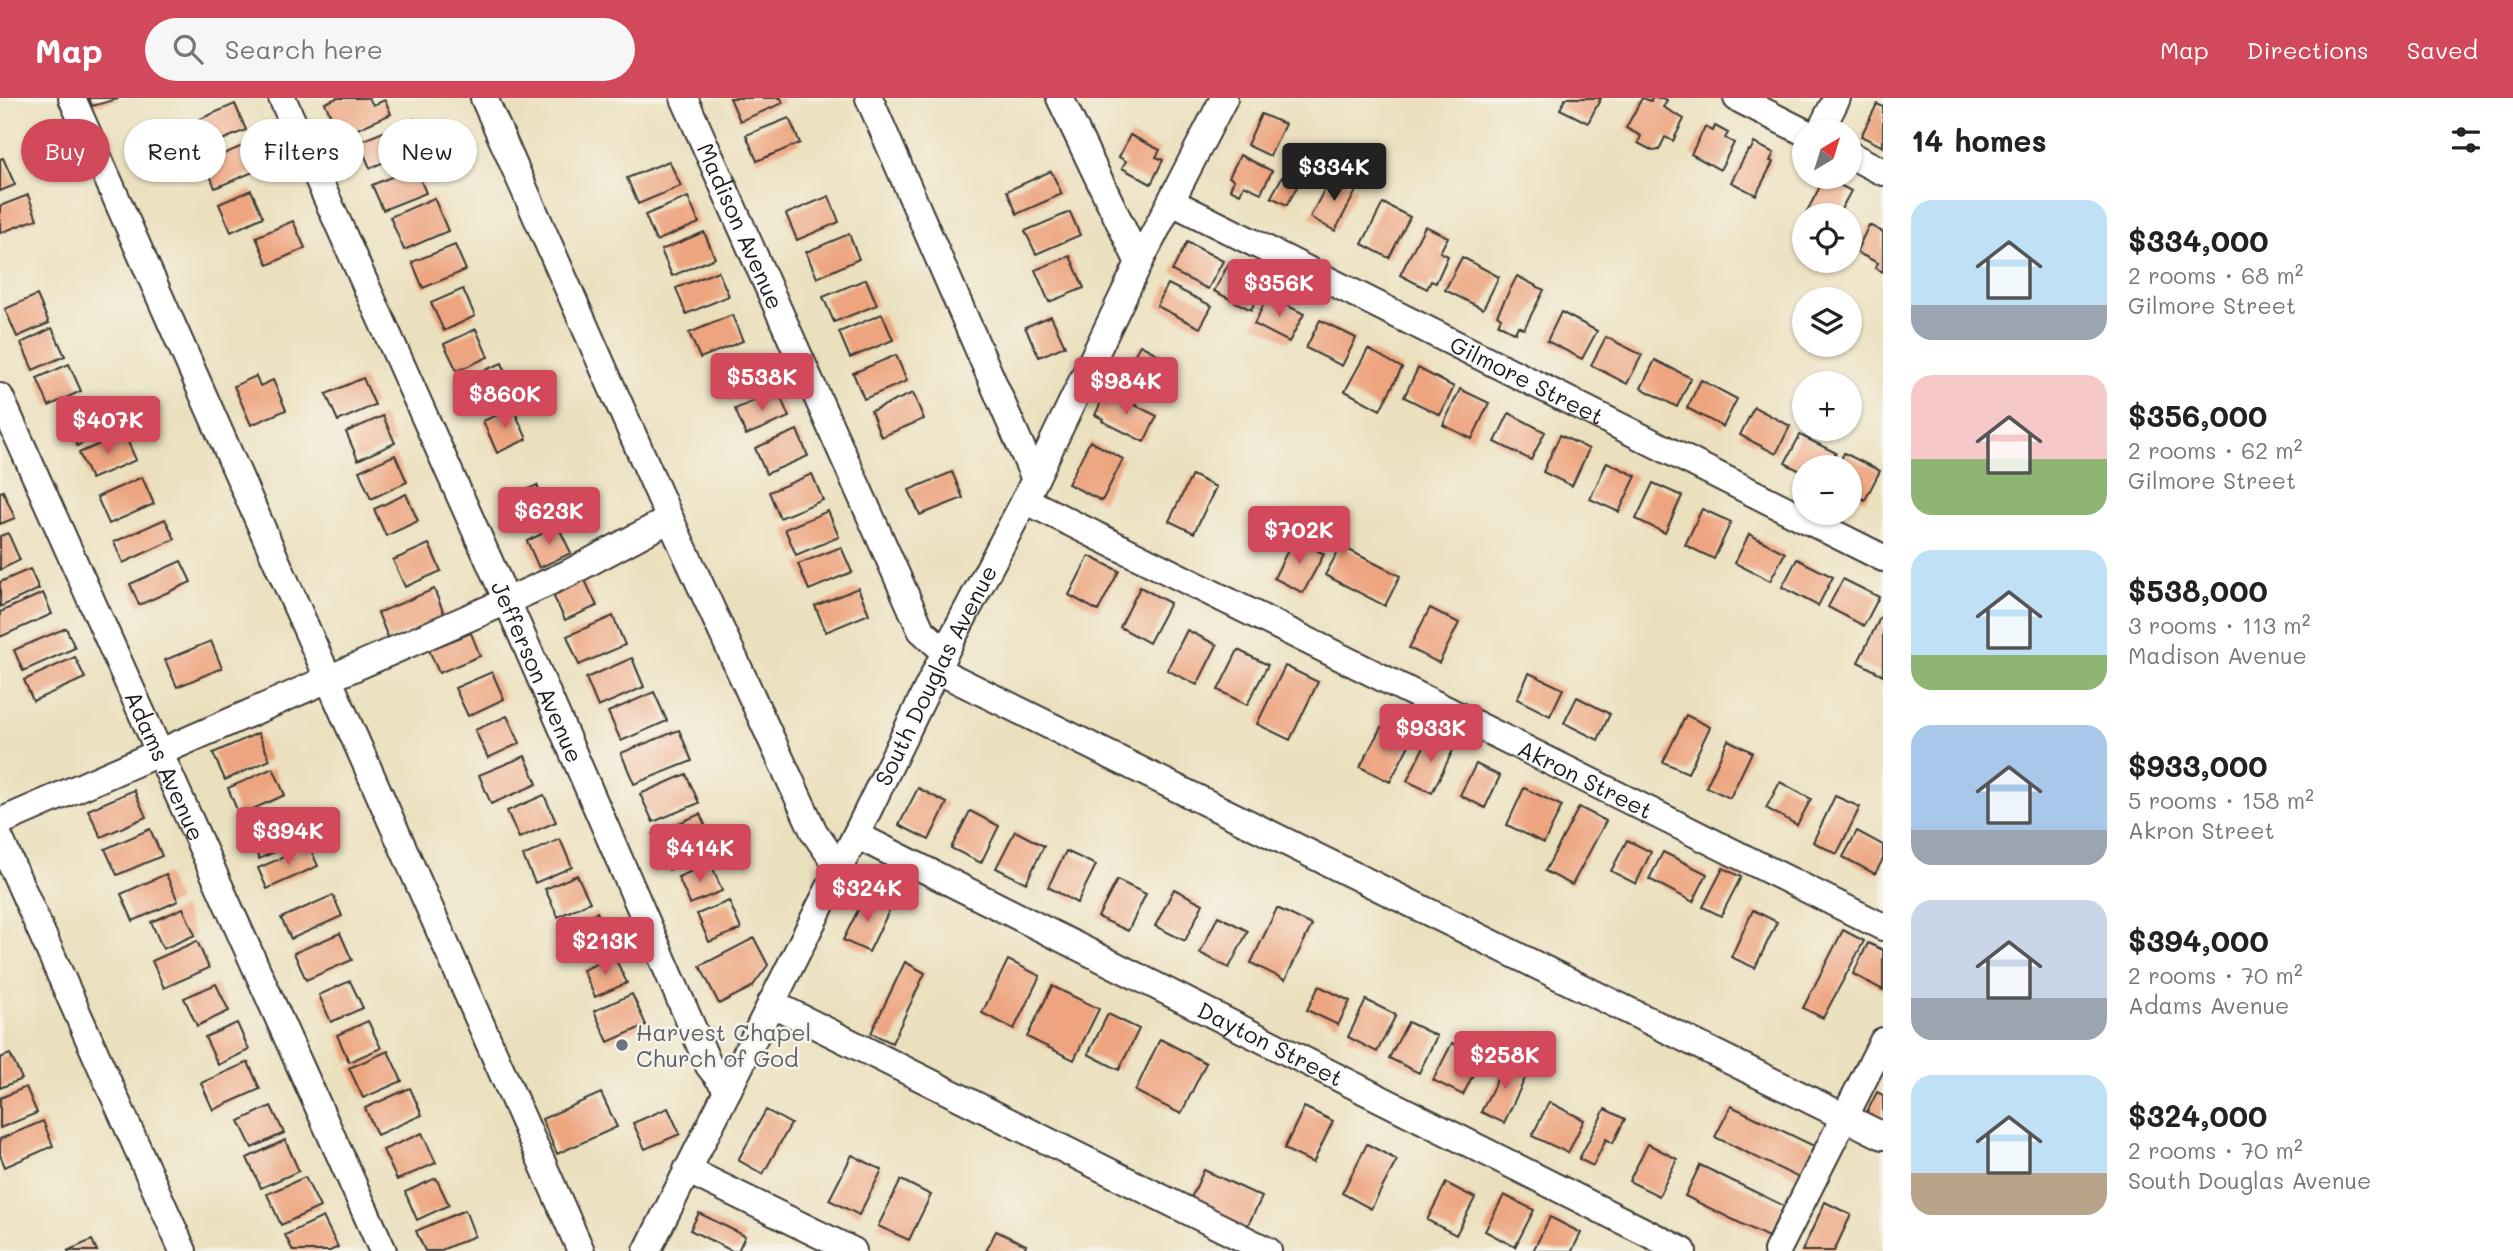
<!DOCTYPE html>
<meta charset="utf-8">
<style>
body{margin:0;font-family:Mali,sans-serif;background:#f6f6f6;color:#222;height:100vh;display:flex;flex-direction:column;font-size:26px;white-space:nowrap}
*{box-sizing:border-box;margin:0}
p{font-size:23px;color:#767676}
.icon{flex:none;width:38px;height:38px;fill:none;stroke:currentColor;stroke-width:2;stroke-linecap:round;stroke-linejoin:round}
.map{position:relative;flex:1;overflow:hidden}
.sheet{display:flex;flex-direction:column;background:#fff;width:630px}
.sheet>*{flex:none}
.top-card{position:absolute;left:21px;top:21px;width:665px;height:63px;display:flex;gap:14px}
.needle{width:46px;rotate:38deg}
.buttons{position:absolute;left:1792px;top:21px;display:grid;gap:14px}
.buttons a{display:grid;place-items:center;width:70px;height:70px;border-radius:50%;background:#fff;box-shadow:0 2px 5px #0004;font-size:35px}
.price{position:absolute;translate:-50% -60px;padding:0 16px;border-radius:7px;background:#d1495b;color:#fff;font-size:23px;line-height:46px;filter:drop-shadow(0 2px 4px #0008)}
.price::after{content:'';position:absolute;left:50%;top:42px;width:21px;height:16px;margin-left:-10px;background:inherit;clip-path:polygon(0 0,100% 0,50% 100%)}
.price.on{background:#222;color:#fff}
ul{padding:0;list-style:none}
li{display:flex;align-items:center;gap:21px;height:175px;padding:0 28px}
li span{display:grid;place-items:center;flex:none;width:196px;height:140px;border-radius:21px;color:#555}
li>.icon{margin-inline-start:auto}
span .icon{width:84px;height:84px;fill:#fffc;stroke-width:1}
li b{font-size:30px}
h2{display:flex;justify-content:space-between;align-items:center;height:84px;padding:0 28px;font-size:30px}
.pill{padding:0 24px;border-radius:32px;background:#fff;box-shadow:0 2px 5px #0004;font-size:24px;line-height:63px}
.pill.on{background:#d1495b;color:#fff}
header{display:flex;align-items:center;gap:42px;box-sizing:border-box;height:98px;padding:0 35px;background:#d1495b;color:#fff}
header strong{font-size:33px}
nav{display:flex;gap:38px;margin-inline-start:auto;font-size:24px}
.search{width:490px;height:63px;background:#f6f6f6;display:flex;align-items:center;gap:18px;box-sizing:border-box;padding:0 24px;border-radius:38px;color:#767676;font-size:26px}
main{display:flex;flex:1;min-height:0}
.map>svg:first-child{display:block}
.building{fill:#eda47f}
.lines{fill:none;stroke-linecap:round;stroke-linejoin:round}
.minor-casing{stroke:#3b3934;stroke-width:30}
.minor{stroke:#fff;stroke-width:26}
.worship-dot{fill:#6b7280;stroke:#f7f3e8;stroke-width:2.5}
.labels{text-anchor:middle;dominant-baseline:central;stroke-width:5;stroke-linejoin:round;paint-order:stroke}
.street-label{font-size:23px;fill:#1c1c1c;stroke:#f7f3e8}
.worship-label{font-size:23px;fill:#5b616d;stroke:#f7f3e8;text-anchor:start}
</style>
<header>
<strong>Map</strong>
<div class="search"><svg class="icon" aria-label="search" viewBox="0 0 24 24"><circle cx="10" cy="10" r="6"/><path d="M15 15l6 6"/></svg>Search here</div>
<nav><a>Map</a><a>Directions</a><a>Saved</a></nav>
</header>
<main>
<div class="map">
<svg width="1883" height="1153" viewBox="0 0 1883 1153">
<rect width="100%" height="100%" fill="#f7f3e8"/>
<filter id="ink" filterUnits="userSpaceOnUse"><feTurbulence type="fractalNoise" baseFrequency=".0143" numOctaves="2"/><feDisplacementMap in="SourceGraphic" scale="14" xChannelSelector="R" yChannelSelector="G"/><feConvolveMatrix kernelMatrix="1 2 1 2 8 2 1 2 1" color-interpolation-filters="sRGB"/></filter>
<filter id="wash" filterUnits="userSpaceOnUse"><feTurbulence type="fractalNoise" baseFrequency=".00686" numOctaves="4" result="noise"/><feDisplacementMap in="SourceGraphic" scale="28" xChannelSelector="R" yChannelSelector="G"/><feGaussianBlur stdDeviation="1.57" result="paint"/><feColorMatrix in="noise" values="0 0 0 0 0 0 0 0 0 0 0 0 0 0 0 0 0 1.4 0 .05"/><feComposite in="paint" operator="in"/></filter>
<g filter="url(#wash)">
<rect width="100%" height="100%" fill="#ebe0be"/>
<g id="blocks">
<path class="building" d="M89 0H118V1L92 8Z
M337 0H369L373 7 385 2 391 16 340 39 325 5Z
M730 0H781L783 5 740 23Z
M1566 0H1601L1588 25 1560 11Z
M1642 0 1651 3 1652 0H1662L1667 2 1663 9 1684 21 1673 43 1665 39 1659 52 1653 53 1638 45 1641 38 1626 30Z
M235 6 246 32 203 50 193 24Z
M1877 6 1883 9V49L1861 38Z
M1261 16 1285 26 1270 58 1247 47Z
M789 20 800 45 757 63 746 37Z
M414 21 425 47 370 70 359 44Z
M1715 28 1728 35 1725 40 1734 45 1720 72 1691 56 1705 29 1713 33Z
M72 33 82 58 56 69 46 44Z
M1130 37 1160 52 1156 59 1163 62 1151 86 1122 70 1126 63 1119 59Z
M1754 45 1774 55 1770 63 1773 64 1756 97 1731 84 1748 52 1750 53Z
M247 46 258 72 215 90 205 64Z
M1240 57 1272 73 1261 95 1244 87 1240 96 1230 91 1234 82 1229 79Z
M3 60 15 87 0 93V61Z
M669 63 681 88 638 106 627 80Z
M415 69 426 95 383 112 372 87Z
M1051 73 1062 96 1017 116 1007 93Z
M1332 77 1357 91 1335 133 1310 119Z
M1282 79 1298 87 1287 107 1271 99Z
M1825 79 1851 93 1838 117H1805Z
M251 92 263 119 231 134 219 106Z
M28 97 37 121 0 135V108Z
M829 98 839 124 797 142 786 116Z
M688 99 699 125 656 143 645 117Z
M434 100 448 133 404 152 390 119Z
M1383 105 1410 119 1389 160 1362 146Z
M1070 114 1080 137 1036 156 1025 133Z
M293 123 305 150 268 167 256 139Z
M1869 127 1883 134V174L1875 170 1878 165 1856 154Z
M1425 128 1448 139 1440 154 1448 158 1436 185 1431 183 1427 191 1400 177Z
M704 134 715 160 672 178 661 152Z
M849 136 859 161 817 180 806 154Z
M1187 144 1223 163 1208 191 1172 173Z
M455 147 466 172 423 190 412 164Z
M1070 158 1084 190 1049 204 1035 172Z
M1462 159 1499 179 1483 211 1445 192Z
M1229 165 1265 183 1251 212 1214 193Z
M718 173 729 198 686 216 676 190Z
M1517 178 1544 192 1524 231 1518 228 1515 235 1498 226 1501 220 1497 217Z
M866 181 877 207 834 224 823 199Z
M1168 186 1212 208 1200 230 1157 208Z
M463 191 475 218 444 233 431 205Z
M37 197 49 225 17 239 5 211Z
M1268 198 1304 216 1289 244 1254 226Z
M1561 214 1597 233 1582 261 1547 243Z
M882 216 893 242 850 260 839 234Z
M732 217 743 243 700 260 689 235Z
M1051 218 1065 248 1039 259 1025 229Z
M1320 222 1356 240 1342 268 1306 250Z
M52 230 65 258 33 272 21 245Z
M476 231 488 259 457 273 444 246Z
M1606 239 1642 257 1627 286 1591 267Z
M1140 247 1165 260 1149 289 1124 275Z
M1368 251 1402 270 1380 312 1345 293Z
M760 256 771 282 728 300 717 274Z
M896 257 907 283 864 301 853 275Z
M1655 262 1691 280 1677 309 1641 290Z
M502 265 514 294 468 313 456 284Z
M69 266 81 293 49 308 37 280Z
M1418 270 1454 289 1440 317 1404 299Z
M256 278 260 288 273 282 286 312 251 327 234 288Z
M363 280 375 307 338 323 326 296Z
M1701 282 1737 301 1723 329 1687 310Z
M1460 291 1489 305 1472 341 1443 327Z
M778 293 789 319 746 337 735 311Z
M913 295 924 321 881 339 871 313Z
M1105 296 1113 301 1115 297 1157 318 1144 344 1102 323 1103 321 1095 317Z
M110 301 122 328 77 348 65 321Z
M1754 309 1790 328 1776 356 1740 337Z
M513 310 527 341 497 355 483 323Z
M1509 315 1545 334 1531 362 1495 344Z
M383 318 395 345 358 362 346 334Z
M797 332 808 358 766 376 755 350Z
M124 335 136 362 91 381 79 355Z
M1560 337 1589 351 1572 388 1543 374Z
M1800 337 1836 355 1828 369H1804V375L1785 365Z
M1090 343 1123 361 1102 403 1068 386Z
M1844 355 1880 373 1865 402 1850 394V369H1837Z
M395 357 407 384 371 401 359 373Z
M1607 364 1636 378 1619 414 1590 401Z
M952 374 963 400 920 417 909 392Z
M812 376 823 402 780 420 769 394Z
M1192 377 1216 389 1194 435 1169 423Z
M142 379 154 406 109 426 97 399Z
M1653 385 1682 398 1665 435 1636 421Z
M537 387 549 415 518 429 505 402Z
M3 393 15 420 0 426V394Z
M406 396 418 423 386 438 374 411Z
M1702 411 1731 424 1714 461 1685 447Z
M828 413 839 439 796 457 785 431Z
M165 421 175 441 123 465 114 444Z
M558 428 571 455 539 470 527 443Z
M8 435 20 462 0 472V438Z
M1749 436 1785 455 1770 483 1735 465Z
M1294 440 1324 456 1303 495 1274 480Z
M429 446 441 473 405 489 393 462Z
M1341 448 1400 478 1385 508 1325 477Z
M841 449 852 474 809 492 798 466Z
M1089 458 1119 473 1098 513 1069 497Z
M1797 461 1833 479 1818 508 1782 489Z
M181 463 191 484 139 507 130 486Z
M30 471 39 491 0 509V484Z
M584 480 597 508 565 522 552 495Z
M1843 481 1879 499 1864 528 1828 509Z
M1140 489 1170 505 1149 545 1120 529Z
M858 490 869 516 826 534 815 508Z
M434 491 445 518 389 542 378 515Z
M43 495 52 516 0 539V514Z
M1430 510 1459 525 1439 565 1409 550Z
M1883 514V577L1858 564Z
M613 518 625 547 579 567 567 538Z
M66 530 75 550 23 573 14 552Z
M1187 532 1217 547 1197 587 1167 572Z
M471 535 480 558 439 575 429 552Z
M211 543 222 570 177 589 165 562Z
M1238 552 1268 567 1247 607 1218 592Z
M75 559 85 580 33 603 24 582Z
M632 560 644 589 598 609 586 580Z
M1285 568 1318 584 1290 642 1257 626Z
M492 574 504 601 468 618 455 590Z
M1529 575 1563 591 1550 618 1517 601Z
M654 594 667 623 621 643 608 614Z
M1577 599 1610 616 1598 642 1564 625Z
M1686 617 1710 629 1688 675 1663 664Z
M507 618 520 645 488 660 475 632Z
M1381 629 1410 645 1390 684 1360 669Z
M679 632 692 663 634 686 621 655Z
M258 635 270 662 225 682 213 655Z
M1430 636 1455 648 1432 695 1407 683Z
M1728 642 1752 654 1730 700 1706 689Z
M525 658 537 686 491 706 479 677Z
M1476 666 1500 678 1485 710 1460 697Z
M273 670 285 697 239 717 228 690Z
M686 676 699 705 653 724 640 696Z
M1780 684 1811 701 1797 727 1766 710Z
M918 690 947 705 929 742 899 727Z
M1524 690 1562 708 1544 745 1507 727Z
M134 692 146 719 101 739 88 712Z
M544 697 556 724 519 740 507 713Z
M1835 698 1860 709 1837 756 1813 744Z
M1579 709 1606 723 1572 787 1545 773Z
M970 713 999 728 981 765 951 750Z
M700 716 716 751 669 772 653 736Z
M301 717 310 738 259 761 250 740Z
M150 731 162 758 117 777 105 751Z
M1015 733 1044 748 1026 785 996 770Z
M1857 733 1883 747V761L1875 776 1843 759Z
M560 741 572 769 535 785 523 758Z
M1627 742 1651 754 1636 786 1611 773Z
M309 748 318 768 267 791 258 770Z
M1066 753 1096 767 1077 805 1048 789Z
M1663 754 1707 776 1693 804 1649 781Z
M711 765 722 793 690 806 678 779Z
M1723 770 1741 779 1721 818 1703 809Z
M166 776 178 803 133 823 121 796Z
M577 777 590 804 558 819 545 791Z
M1117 782 1146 796 1128 833 1098 819Z
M1174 791 1203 806 1185 843 1155 828Z
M333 797 342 818 291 841 281 820Z
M865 798 890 811 869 854 843 842Z
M729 803 741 831 709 844 697 816Z
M183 810 195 837 163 851 151 824Z
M1277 810 1312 827 1285 882 1251 865Z
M1753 812 1777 824 1755 870 1731 859Z
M597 814 610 842 578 856 565 828Z
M1218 818 1248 833 1229 870 1200 855Z
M1843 832 1864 843 1823 920 1803 910Z
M340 835 352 862 306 882 294 855Z
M754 840 768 867 752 889 719 906 700 868Z
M197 843 209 870 164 890 152 863Z
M1868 845 1883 852V892L1853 876Z
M614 858 627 885 595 899 583 872Z
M1008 862 1040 878 1014 931 982 915Z
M905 864 925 875 892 945 871 935Z
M350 883 363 910 331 924 319 897Z
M216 886 229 913 197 928 184 900Z
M1052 888 1099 911 1074 962 1027 939Z
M1319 888 1350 903 1338 927 1307 912Z
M632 896 646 927 608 944 594 913Z
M1366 902 1396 917 1377 954 1348 939Z
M1108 916 1139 931 1119 972 1088 956Z
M368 923 381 950 349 964 337 937Z
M1408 924 1437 938 1419 975 1389 960Z
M237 925 249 952 218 967 205 939Z
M1160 941 1206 965 1181 1016 1135 993Z
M1452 945 1482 959 1463 997 1433 982Z
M388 953 402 983 363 1000 349 970Z
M10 956 22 981 0 990V960Z
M1507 961 1529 972 1504 1025 1481 1014Z
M248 964 260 991 213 1012 201 985Z
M26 989 37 1015 0 1030V1000Z
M410 990 422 1017 377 1037 365 1010Z
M1877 994 1883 997V1027L1865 1018Z
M601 995 617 1029 557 1056 542 1021Z
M1549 1004 1584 1022 1568 1055 1532 1038Z
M271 1008 284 1035 252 1050 239 1023Z
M1731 1008 1814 1048 1799 1080 1715 1039Z
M1304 1009 1333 1023 1313 1065 1284 1051Z
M668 1010 680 1036 645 1051 633 1025Z
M1605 1011 1625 1021 1613 1045 1606 1041 1593 1068 1579 1061Z
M766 1012 791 1026 763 1076 738 1062Z
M43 1023 53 1048 5 1069 0 1057V1041Z
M422 1035 436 1065 397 1082 383 1052Z
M285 1042 299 1073 261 1090 247 1060Z
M1367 1046 1397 1062 1371 1111 1342 1095Z
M1648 1046 1677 1061 1659 1098 1629 1083Z
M852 1057 882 1072 859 1117 829 1102Z
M1700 1067 1784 1108 1768 1139 1685 1098Z
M1204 1072 1262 1099 1246 1131 1189 1104Z
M305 1079 320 1109 281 1127 267 1096Z
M436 1080 449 1107 417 1122 405 1094Z
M901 1082 931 1097 909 1142 878 1128Z
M1446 1085 1475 1100 1456 1137 1427 1122Z
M1504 1097 1534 1112 1515 1149 1485 1133Z
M1825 1104 1851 1117 1834 1153H1802Z
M465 1112 475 1138 439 1153H425L416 1133Z
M699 1115 745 1138 738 1153H732L690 1132Z
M323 1119 338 1149 330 1153H293L285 1137Z
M1550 1119 1581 1135 1572 1153H1533Z
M996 1133 1026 1147 1023 1153H986Z
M92 1142 97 1153H67Z"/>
</g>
</g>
<g filter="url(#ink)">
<use href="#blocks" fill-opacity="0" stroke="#3b3934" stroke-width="2"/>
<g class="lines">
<defs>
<g id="minor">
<path d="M72 0 581 1153"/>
<path id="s1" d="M282 0 507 503 709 968 728 992"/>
<path d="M484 0 670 421 814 734 839 770"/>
<path id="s2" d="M684 0 921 532 945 554"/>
<path d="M869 0 1035 381"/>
<path d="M1060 0 1139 165"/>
<path d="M1737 0 1804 34"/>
<path d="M1820 33 1837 0"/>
<path d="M1850 57 1883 74"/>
<path id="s3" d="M1172 104 1883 460"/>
<path id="s4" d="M0 299 383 1153"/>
<path id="s5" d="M1025 402 1883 829"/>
<path d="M937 572 1883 1038"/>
<path d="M0 724 507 503 569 475 670 421"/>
<path id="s6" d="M856 737 1683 1153"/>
<path d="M0 741 183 1153"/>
<path d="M771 905 1268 1153"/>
<path d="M687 1072 853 1153"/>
<path id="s7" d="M647 1153 856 737 945 554 1025 402 1139 165 1224 0"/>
<path d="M1777 1153 1883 943"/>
</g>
</defs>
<use href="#minor" class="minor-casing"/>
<use href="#minor" class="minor"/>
</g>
</g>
<circle class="worship-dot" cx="622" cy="947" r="7"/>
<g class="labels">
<g class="street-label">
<text stroke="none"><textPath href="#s2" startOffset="140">Madison Avenue</textPath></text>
<text stroke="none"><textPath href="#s3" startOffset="397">Gilmore Street</textPath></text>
<text stroke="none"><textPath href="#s1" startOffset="628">Jefferson Avenue</textPath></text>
<text stroke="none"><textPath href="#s7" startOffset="644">South Douglas Avenue</textPath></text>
<text stroke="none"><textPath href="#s4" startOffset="404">Adams Avenue</textPath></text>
<text stroke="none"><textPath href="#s5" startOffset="626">Akron Street</textPath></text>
<text stroke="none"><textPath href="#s6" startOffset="464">Dayton Street</textPath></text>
</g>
<g class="worship-label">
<text x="636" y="934">Harvest Chapel<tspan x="636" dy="26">Church of God</tspan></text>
</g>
</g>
</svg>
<div class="buttons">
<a><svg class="needle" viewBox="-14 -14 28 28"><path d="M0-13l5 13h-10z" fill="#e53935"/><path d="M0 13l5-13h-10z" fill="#767676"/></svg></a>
<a><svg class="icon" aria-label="locate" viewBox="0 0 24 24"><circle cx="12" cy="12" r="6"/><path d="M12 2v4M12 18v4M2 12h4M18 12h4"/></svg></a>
<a><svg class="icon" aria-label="layers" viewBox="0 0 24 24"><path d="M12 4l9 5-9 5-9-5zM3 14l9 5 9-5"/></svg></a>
<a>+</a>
<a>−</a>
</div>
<b class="price on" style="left:1334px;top:105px">$334K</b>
<b class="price" style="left:1279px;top:221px">$356K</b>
<b class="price" style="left:762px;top:315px">$538K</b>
<b class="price" style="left:1126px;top:319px">$984K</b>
<b class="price" style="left:505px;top:332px">$860K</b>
<b class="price" style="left:108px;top:358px">$407K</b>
<b class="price" style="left:549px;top:449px">$623K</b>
<b class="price" style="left:1299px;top:468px">$702K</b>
<b class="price" style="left:1431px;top:666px">$933K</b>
<b class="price" style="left:288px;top:769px">$394K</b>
<b class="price" style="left:700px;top:786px">$414K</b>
<b class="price" style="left:867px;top:826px">$324K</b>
<b class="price" style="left:605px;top:879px">$213K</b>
<b class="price" style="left:1505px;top:993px">$258K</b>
<div class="top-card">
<a class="pill on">Buy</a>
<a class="pill">Rent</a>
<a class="pill">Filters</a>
<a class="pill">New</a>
</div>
</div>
<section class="sheet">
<h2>14 homes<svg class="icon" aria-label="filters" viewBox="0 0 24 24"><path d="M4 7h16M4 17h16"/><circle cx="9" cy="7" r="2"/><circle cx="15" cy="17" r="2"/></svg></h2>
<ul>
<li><span style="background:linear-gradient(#bfe0f5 75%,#9aa5b1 0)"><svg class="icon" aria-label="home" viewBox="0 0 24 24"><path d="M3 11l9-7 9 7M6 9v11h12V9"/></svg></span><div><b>$334,000</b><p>2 rooms · 68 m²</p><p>Gilmore Street</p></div></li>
<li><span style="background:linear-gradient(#f6c9c9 60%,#8fb573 0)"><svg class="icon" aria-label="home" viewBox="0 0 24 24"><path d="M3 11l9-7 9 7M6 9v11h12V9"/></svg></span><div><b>$356,000</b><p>2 rooms · 62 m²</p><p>Gilmore Street</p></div></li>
<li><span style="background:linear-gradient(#bfe0f5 75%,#8fb573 0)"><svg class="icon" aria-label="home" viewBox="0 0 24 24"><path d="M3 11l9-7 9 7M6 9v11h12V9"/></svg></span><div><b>$538,000</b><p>3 rooms · 113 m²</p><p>Madison Avenue</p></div></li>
<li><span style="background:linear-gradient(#a9c7e8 75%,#9aa5b1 0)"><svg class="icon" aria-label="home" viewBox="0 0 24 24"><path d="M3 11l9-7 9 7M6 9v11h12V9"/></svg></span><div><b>$933,000</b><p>5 rooms · 158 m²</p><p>Akron Street</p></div></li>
<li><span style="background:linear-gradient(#c9d6e8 70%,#9aa5b1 0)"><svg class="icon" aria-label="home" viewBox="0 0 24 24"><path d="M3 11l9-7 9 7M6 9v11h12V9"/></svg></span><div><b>$394,000</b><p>2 rooms · 70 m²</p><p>Adams Avenue</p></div></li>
<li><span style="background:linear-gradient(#bfe0f5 70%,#b9a48a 0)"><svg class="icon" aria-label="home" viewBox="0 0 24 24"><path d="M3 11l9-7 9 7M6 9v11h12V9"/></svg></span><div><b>$324,000</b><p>2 rooms · 70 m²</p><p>South Douglas Avenue</p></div></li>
</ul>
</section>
</main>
